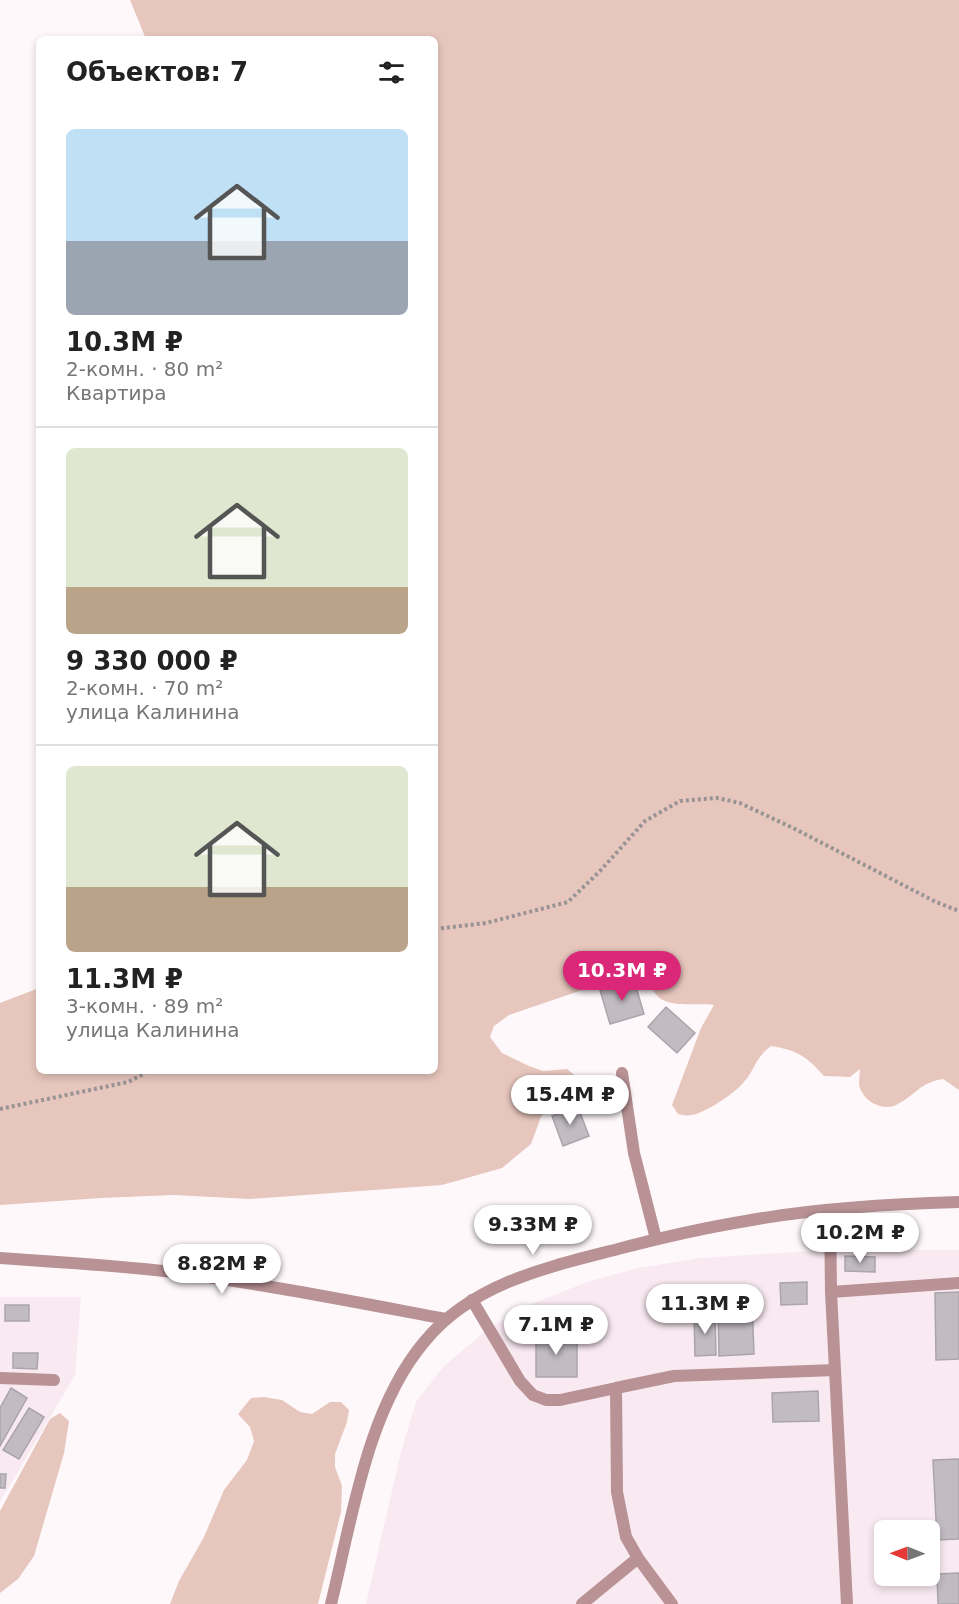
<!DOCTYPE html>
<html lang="ru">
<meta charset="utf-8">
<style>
body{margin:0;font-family:"DejaVu Sans",sans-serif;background:#f6f6f6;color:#222;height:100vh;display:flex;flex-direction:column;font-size:22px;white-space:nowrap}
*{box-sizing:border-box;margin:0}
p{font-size:20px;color:#767676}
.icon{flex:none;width:33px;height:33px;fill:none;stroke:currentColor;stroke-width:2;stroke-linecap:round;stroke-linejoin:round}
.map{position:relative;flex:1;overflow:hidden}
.panel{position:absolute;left:36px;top:36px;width:402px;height:1038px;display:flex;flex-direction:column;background:#fff;border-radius:9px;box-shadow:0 3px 9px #0003}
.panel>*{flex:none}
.needle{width:39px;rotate:271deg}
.tools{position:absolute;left:874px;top:1520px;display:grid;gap:12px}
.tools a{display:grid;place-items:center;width:66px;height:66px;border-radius:9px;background:#fff;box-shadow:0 3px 9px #0003;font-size:30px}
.price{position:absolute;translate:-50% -51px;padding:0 14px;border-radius:21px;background:#fff;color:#222;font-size:20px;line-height:39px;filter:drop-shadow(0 2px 3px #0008)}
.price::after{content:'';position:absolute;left:50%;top:36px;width:18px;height:14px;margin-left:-9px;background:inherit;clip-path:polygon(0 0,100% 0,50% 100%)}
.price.current{background:#db2777;color:#fff}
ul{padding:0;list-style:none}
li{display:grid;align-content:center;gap:12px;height:318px;padding:0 30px}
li+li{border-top:2px solid #e0e0e0}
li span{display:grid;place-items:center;height:186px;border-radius:9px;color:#555}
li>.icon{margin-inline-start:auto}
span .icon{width:108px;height:108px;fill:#fffc;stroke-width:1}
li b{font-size:26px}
h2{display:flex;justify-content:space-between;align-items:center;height:72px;padding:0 30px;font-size:26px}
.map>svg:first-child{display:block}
.built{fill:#f9e9f1;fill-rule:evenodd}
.green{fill:#e7c6bd}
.building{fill:#c2bcc2;stroke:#aaa5ab;stroke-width:1.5}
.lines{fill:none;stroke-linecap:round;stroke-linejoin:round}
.path{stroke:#989395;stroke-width:4;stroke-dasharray:3 3;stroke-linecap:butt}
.service{stroke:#b89295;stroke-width:12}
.minor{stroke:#b89295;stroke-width:12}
</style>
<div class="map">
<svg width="959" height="1604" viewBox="0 0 959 1604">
<rect width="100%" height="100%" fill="#fef8fb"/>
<path class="built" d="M830 1250H959V1604H366L401 1452 416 1402 443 1367 489 1328 527 1306 587 1282 638 1268 701 1258ZM885 1530H930V1575H885Z
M0 1297H81L75 1375 0 1502Z"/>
<path class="green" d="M130 0H959V1090L943 1079C919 1083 917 1094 898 1104 885 1112 865 1103 860 1088 858 1083 860 1074 860 1069L850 1077 824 1076C807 1057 798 1050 771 1046 753 1060 756 1069 743 1083 735 1093 705 1113 692 1115 688 1116 682 1115 678 1114L672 1105 701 1028 714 1005C701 1003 672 1007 661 999 649 991 651 977 635 972L509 1015 494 1026 490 1037 502 1053 529 1066 543 1071 567 1069 577 1077 578 1090 550 1104 541 1117 531 1144 502 1168 442 1185 250 1199 174 1195 101 1198 0 1205V1003L39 988V1071H435V39H146Z
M264 1397 282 1400 300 1412 312 1414 330 1402H341L349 1410 347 1422 335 1454V1467L342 1486 341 1512 318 1604H170L179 1581 204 1537 224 1490 247 1460 254 1441 250 1427 238 1414 251 1398Z
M60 1413 69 1421 64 1453 34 1556 18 1579 0 1593V1511L50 1419Z"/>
<path class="building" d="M634 980 644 1014 610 1024 600 990Z
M666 1007 695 1033 677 1053 648 1027Z
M578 1107 589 1136 563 1146 552 1116Z
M845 1256 875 1257V1272L845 1271Z
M807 1282V1304L781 1305 780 1283Z
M959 1292V1359L936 1360 935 1293Z
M752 1301 754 1354 719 1356 718 1303Z
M5 1305H29V1321H5Z
M694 1315H715L716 1355 695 1356Z
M536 1336H577V1377H536Z
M13 1353H38L37 1369 13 1368Z
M11 1388 27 1398 0 1446V1408Z
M818 1391 819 1421 773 1422 772 1393Z
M29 1408 44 1417 19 1459 3 1450Z
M959 1459V1539L937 1540 933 1460Z
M0 1474H6L5 1488H0Z
M959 1573V1604H938L937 1574Z"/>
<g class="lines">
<path class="path" d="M435 929 486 923 568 902 600 871 645 821 680 801 717 798 740 803 795 829 936 902 959 911
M0 1109 128 1082 149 1071"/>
<path class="service" d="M622 1073 634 1153 656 1239
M830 1210 831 1292 847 1604
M831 1292 959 1283
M472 1300 520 1381 533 1395 546 1400H560L616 1388 617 1492 626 1537 638 1558 582 1604
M0 1378 54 1380
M616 1388 674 1376 835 1370
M638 1558 672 1604"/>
<path class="minor" d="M0 1258C57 1262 115 1265 172 1272 264 1284 355 1302 446 1319
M331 1604C352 1519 367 1409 425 1341 473 1283 548 1267 618 1249 660 1238 703 1228 746 1221 816 1208 888 1204 959 1202"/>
</g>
</svg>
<div class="tools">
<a><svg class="needle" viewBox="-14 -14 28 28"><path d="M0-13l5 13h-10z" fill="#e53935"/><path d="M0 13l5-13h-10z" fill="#767676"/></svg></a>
</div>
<b class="price current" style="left:622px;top:1002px">10.3M ₽</b>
<b class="price" style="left:570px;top:1126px">15.4M ₽</b>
<b class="price" style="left:533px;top:1256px">9.33M ₽</b>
<b class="price" style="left:860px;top:1264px">10.2M ₽</b>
<b class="price" style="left:222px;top:1295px">8.82M ₽</b>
<b class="price" style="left:705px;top:1335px">11.3M ₽</b>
<b class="price" style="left:556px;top:1356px">7.1M ₽</b>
<section class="panel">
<h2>Объектов: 7<svg class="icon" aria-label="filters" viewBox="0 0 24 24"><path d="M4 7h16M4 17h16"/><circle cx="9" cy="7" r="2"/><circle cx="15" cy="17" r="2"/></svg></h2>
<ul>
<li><span style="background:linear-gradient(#bfe0f5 60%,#9aa5b1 0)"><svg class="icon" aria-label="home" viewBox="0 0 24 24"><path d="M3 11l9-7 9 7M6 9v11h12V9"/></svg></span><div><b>10.3M ₽</b><p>2-комн. · 80 m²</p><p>Квартира</p></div></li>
<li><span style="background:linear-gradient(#dfe7d0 75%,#b9a48a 0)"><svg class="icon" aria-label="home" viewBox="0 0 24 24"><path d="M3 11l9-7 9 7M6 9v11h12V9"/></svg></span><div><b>9 330 000 ₽</b><p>2-комн. · 70 m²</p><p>улица Калинина</p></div></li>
<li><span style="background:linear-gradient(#dfe7d0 65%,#b9a48a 0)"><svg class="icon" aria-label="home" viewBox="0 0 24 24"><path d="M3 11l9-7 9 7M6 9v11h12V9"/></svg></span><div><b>11.3M ₽</b><p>3-комн. · 89 m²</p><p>улица Калинина</p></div></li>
</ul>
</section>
</div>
